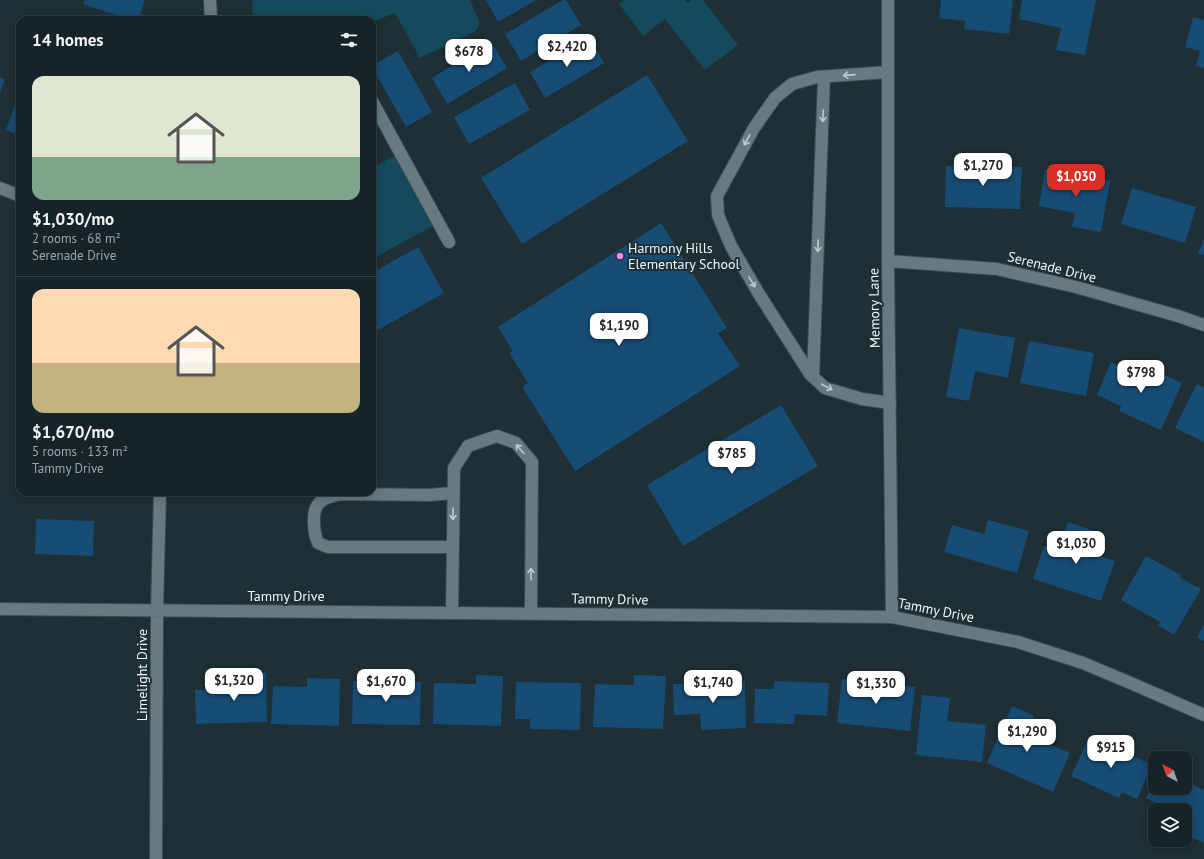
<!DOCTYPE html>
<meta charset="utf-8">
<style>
body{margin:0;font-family:"PT Sans",sans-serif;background:#1f2b30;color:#f1f3f6;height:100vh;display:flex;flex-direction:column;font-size:15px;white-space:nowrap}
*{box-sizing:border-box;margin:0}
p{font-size:13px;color:#9ea4a8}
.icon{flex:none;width:22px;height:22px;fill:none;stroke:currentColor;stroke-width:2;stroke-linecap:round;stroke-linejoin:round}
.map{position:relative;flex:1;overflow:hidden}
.panel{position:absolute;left:16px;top:16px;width:360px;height:480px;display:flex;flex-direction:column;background:#162328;border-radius:12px;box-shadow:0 2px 10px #0003,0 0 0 1px #354045}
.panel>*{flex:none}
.needle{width:26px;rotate:319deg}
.buttons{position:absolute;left:1148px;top:751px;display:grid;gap:8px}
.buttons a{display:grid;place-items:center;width:44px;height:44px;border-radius:8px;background:#162328;box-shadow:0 2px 10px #0003,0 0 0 1px #354045;font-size:20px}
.price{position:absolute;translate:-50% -34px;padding:0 9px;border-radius:8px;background:#fff;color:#222;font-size:13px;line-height:26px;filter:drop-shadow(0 1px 2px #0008)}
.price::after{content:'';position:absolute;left:50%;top:24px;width:12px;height:9px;margin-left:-6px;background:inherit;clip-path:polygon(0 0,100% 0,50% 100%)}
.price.on{background:#d93025;color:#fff}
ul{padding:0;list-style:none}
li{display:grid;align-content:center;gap:8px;height:212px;padding:0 16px}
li+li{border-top:1px solid #354045}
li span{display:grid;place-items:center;height:124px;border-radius:12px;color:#555}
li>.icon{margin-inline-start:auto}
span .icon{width:72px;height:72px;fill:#fffc;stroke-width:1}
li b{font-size:17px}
h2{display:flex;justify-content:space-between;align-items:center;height:48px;padding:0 16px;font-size:17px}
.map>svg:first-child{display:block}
.green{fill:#144a5c}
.building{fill:#174c75}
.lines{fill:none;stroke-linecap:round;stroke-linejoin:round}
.service-casing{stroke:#3e4c52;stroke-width:14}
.minor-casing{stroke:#3e4c52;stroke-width:14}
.service{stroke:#677981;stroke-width:12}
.minor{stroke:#677981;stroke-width:12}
.oneway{stroke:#bdcad0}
.poi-dot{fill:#fa87e7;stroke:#1e2f35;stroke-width:1.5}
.labels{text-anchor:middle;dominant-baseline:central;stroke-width:4;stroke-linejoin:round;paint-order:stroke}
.poi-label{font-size:14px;fill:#ebf5fa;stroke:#1e2f35;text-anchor:start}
.street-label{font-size:14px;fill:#ebf5fa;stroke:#1e2f35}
</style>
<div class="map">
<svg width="1204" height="859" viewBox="0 0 1204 859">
<rect width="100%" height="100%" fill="#1e2f35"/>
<path class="green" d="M253 0H470L480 23 476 31 420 58 395 13 372 22V20H317L313 18 257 19 252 12Z
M624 0H685L687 3 691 0H703L738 45 705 70 665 19 643 36 619 4Z
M394 156 433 226 372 259V168Z"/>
<path class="building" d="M85 0H145L138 20H130L83 4Z
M486 0H536L498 22Z
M563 0H566L581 25 521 61 505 34Z
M941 0H1013L1009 34 964 29 965 21 939 18Z
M1022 0H1096L1085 55 1056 50 1061 28 1019 19Z
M1193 17 1204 20V68L1196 66 1200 51 1185 47Z
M589 37 604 63 545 98 530 72Z
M491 42 507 68 447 104 432 78Z
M398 51 432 112 406 127 372 67V66Z
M647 75 688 141 522 244 481 178Z
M0 77 5 80 0 92Z
M515 83 530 110 469 144 454 117Z
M17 99 20 100V136L6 130Z
M946 166 1022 167 1020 209 945 207Z
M1045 169 1110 181 1101 232 1072 227 1075 213 1039 206Z
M1132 188 1196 207 1185 243 1121 224Z
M661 223 727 328 718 333 740 366 575 471 522 387 528 383 509 353 513 351 498 327Z
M1204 239V255L1198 253Z
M418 247 444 293 378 330 372 319V273Z
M959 328 1015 338 1008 378 975 371 969 401 946 397Z
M1029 341 1094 353 1086 396 1020 383Z
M1111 362 1147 378 1152 369 1182 383 1161 430 1119 411 1121 406 1097 395Z
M1197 384 1204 388V442L1175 428Z
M781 405 818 466 683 546 647 485Z
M36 519 94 521 93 556 35 554Z
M988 520 1029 531 1017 573 944 552 952 525 984 534Z
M1068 522 1097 532 1090 553 1115 561 1101 601 1033 579 1044 546 1059 551Z
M1146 556 1181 575 1180 578 1201 589 1174 635 1158 625 1160 622 1121 600Z
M1204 624V641L1197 638Z
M266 673 267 722 196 724 195 690 235 689 234 674Z
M476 675 503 676 501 726 433 724 434 683 476 684Z
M634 675 666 676 663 729 593 727 595 684 634 685Z
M307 678 340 679 339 726 271 724 273 686 307 687Z
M842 679 915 687 910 731 837 723Z
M353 681 421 682 420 725 352 724Z
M745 681 746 728 701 730 700 714 674 715 673 684Z
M774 681 829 683 827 716 795 714 794 724 754 723 755 689H774Z
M516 682 581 683 580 730 530 729V719H515Z
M922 695 950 698 947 721 986 725 982 762 916 755Z
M1012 706 1034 716 1026 735 1070 753 1053 792 987 763Z
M1090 736 1152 765 1137 799 1122 792 1119 798 1071 776Z
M1155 780V788H1185V781L1204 790V843L1185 834V810H1164L1165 807 1146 798Z"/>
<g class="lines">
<defs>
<path id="service" d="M210 0 211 20
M888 72 817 77 792 84 775 98 754 128 717 196 718 215 731 246 759 294 810 374 825 388 862 399 890 403
M372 101 449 242
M813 377 824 77
M453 547H328L318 543C315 536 314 530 314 522 313 502 323 497 341 494L429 495 453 493
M452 613 454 468 468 446 497 436 516 443 532 462 531 613"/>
<path id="minor" d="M888 0V261L892 617
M0 188 20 196
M888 261 997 269 1076 287 1178 316 1204 325
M0 609 892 617 1018 642 1083 663 1133 684 1204 715
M156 859 157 610 160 492"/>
</defs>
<use href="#service" class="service-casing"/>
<use href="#minor" class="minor-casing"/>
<use href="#service" class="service"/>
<use href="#minor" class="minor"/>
</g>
<defs><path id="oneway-shaft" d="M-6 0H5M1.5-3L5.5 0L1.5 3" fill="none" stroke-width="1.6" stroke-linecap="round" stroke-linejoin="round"/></defs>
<g class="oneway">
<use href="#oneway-shaft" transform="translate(849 75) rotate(176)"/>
<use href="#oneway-shaft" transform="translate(823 116) rotate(92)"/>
<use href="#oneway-shaft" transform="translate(747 140) rotate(118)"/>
<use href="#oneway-shaft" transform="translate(818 246) rotate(92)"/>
<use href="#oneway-shaft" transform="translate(752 282) rotate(59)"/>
<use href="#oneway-shaft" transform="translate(827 387) rotate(28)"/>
<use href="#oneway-shaft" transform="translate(520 449) rotate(-132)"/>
<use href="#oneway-shaft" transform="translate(453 514) rotate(91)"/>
<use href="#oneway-shaft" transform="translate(531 574) rotate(-90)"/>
</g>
<circle class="poi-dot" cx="620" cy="256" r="4"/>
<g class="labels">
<g class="poi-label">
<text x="628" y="248">Harmony Hills<tspan x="628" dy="16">Elementary School</tspan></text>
</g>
<g class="street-label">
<text transform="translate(1052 267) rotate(14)">Serenade Drive</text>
<text transform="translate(874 308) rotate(-91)">Memory Lane</text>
<text x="286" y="596">Tammy Drive</text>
<text transform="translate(610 599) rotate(1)">Tammy Drive</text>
<text transform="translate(936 610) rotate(11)">Tammy Drive</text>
<text transform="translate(142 675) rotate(-90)">Limelight Drive</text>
</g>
</g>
</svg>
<div class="buttons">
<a><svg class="needle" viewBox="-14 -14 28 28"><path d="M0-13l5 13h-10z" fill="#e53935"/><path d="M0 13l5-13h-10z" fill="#9ea4a8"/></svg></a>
<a><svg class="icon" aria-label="layers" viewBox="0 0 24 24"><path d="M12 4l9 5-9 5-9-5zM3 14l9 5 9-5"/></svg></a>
</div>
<b class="price" style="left:567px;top:68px">$2,420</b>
<b class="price" style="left:469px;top:73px">$678</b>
<b class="price" style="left:983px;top:187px">$1,270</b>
<b class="price on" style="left:1076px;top:198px">$1,030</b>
<b class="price" style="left:619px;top:347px">$1,190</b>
<b class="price" style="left:1141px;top:394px">$798</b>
<b class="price" style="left:732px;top:475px">$785</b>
<b class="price" style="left:1076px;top:565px">$1,030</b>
<b class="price" style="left:234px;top:702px">$1,320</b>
<b class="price" style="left:386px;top:703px">$1,670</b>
<b class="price" style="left:713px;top:704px">$1,740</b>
<b class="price" style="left:876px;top:705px">$1,330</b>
<b class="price" style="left:1027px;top:753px">$1,290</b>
<b class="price" style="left:1111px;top:769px">$915</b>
<section class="panel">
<h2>14 homes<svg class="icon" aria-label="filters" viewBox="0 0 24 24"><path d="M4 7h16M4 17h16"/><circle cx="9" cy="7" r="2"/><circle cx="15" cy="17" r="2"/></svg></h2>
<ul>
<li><span style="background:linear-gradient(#dfe7d0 65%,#7fa58c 0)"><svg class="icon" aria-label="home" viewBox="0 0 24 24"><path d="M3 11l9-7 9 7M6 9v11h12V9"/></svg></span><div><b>$1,030/mo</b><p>2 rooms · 68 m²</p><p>Serenade Drive</p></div></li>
<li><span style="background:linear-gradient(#ffd9b3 60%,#c2b280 0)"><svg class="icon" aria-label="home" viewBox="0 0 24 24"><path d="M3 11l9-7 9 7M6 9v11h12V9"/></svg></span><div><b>$1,670/mo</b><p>5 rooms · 133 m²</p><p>Tammy Drive</p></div></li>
</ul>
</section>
</div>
